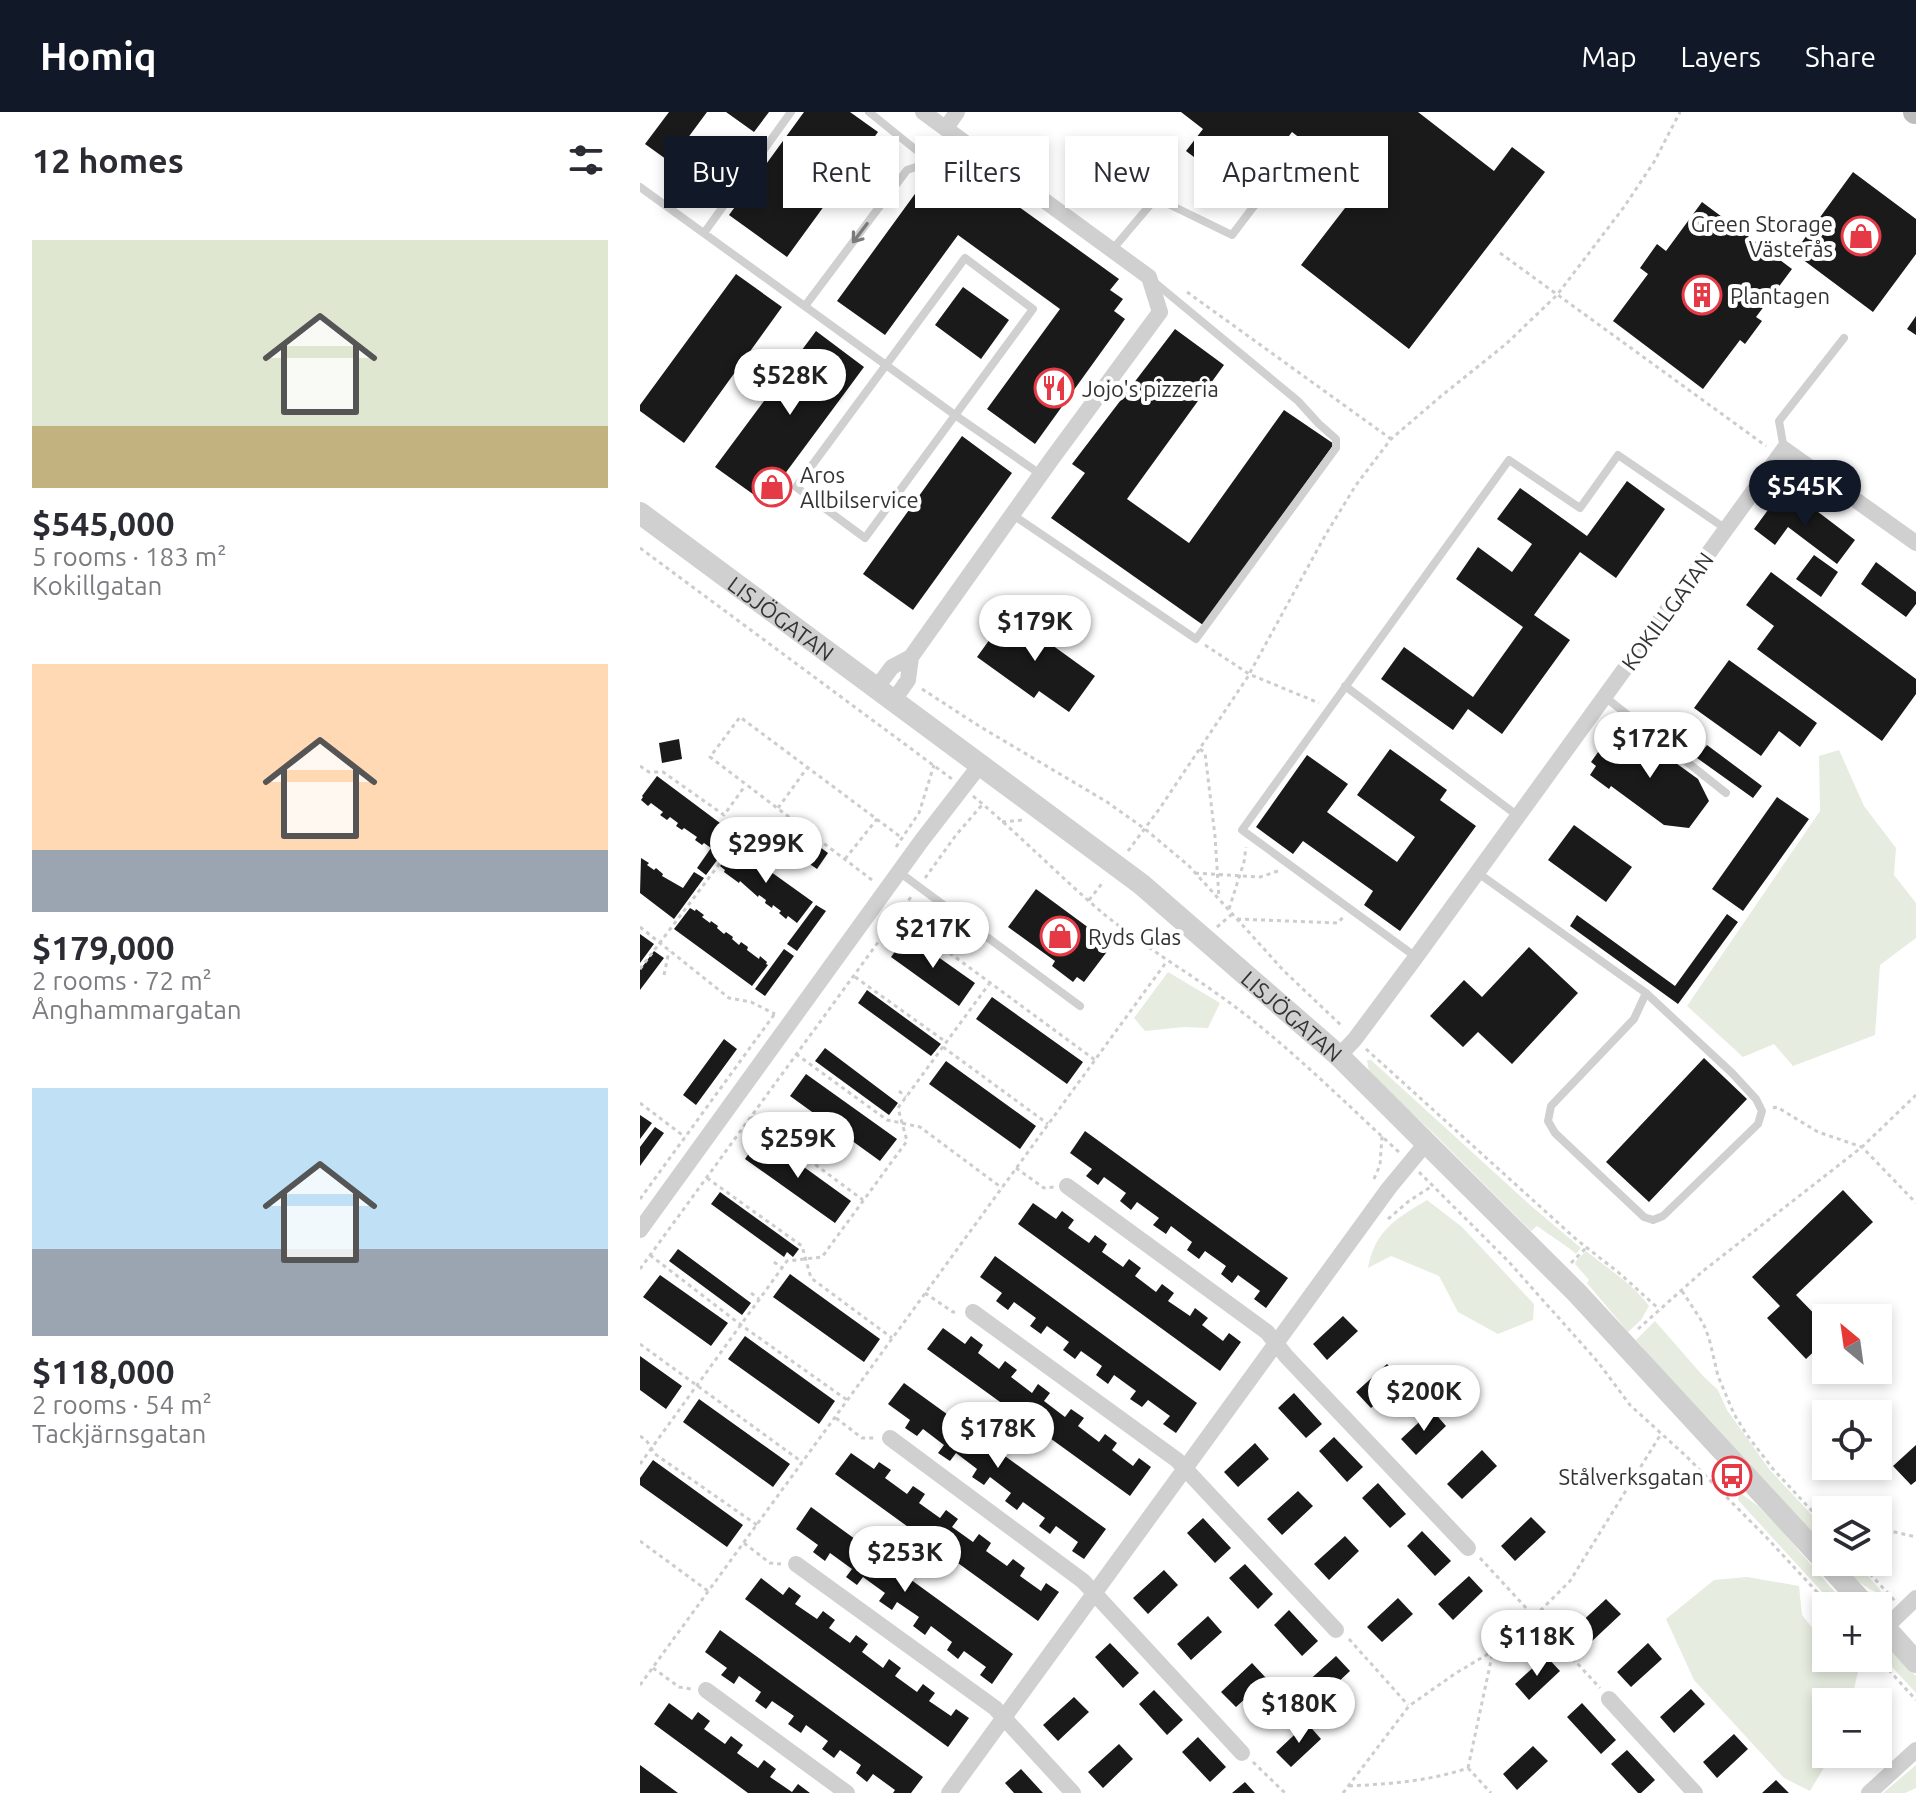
<!DOCTYPE html>
<meta charset="utf-8">
<style>
body{margin:0;font-family:Ubuntu,sans-serif;background:#f2f2f3;color:#2b2b33;height:100vh;display:flex;flex-direction:column;font-size:30px;white-space:nowrap}
*{box-sizing:border-box;margin:0}
p{font-size:26px;color:#7c7c81}
.icon{flex:none;width:44px;height:44px;fill:none;stroke:currentColor;stroke-width:2;stroke-linecap:round;stroke-linejoin:round}
.map{position:relative;flex:1;overflow:hidden}
.sheet{display:flex;flex-direction:column;background:#fff;width:640px}
.sheet>*{flex:none}
.top-card{position:absolute;left:24px;top:24px;width:760px;height:72px;display:flex;gap:16px}
.needle{width:52px;rotate:331deg}
.controls{position:absolute;left:1172px;top:1192px;display:grid;gap:16px}
.controls a{display:grid;place-items:center;width:80px;height:80px;border-radius:0px;background:#fff;box-shadow:0 4px 12px #0003;font-size:40px}
.price{position:absolute;translate:-50% -68px;padding:0 18px;border-radius:28px;background:#fff;color:#222;font-size:26px;line-height:52px;filter:drop-shadow(0 2px 4px #0008)}
.price::after{content:'';position:absolute;left:50%;top:48px;width:24px;height:18px;margin-left:-12px;background:inherit;clip-path:polygon(0 0,100% 0,50% 100%)}
.price.on{background:#111827;color:#fff}
ul{padding:0;list-style:none}
li{display:grid;align-content:center;gap:16px;height:424px;padding:0 32px}
li span{display:grid;place-items:center;height:248px;border-radius:0px;color:#555}
li>.icon{margin-inline-start:auto}
span .icon{width:144px;height:144px;fill:#fffc;stroke-width:1}
li b{font-size:34px}
h2{display:flex;justify-content:space-between;align-items:center;height:96px;padding:0 32px;font-size:34px}
.chip{padding:0 28px;border-radius:0px;background:#fff;box-shadow:0 4px 12px #0003;font-size:28px;line-height:72px}
.chip.on{background:#111827;color:#fff}
header{display:flex;align-items:center;gap:48px;box-sizing:border-box;height:112px;padding:0 40px;background:#111827;color:#fff}
header strong{font-size:38px}
nav{display:flex;gap:44px;margin-inline-start:auto;font-size:28px}
main{display:flex;flex:1;min-height:0}
.map>svg:first-child{display:block}
.green{fill:#e6ecdf}
.building{fill:#1a1a1a}
.lines{fill:none;stroke-linecap:round;stroke-linejoin:round}
.path{stroke:#cdcdcd;stroke-width:3;stroke-dasharray:4 4;stroke-linecap:butt}
.service{stroke:#d0d0d0;stroke-width:8}
.minor{stroke:#d0d0d0;stroke-width:16}
.tertiary{stroke:#d0d0d0;stroke-width:22}
.secondary{stroke:#bdbdbd;stroke-width:24}
.oneway{stroke:#7a7a7a}
.labels{text-anchor:middle;dominant-baseline:central;stroke-width:8;stroke-linejoin:round;paint-order:stroke}
.poi-label{font-size:22px;fill:#333;stroke:#fff;text-anchor:start}
.street-label{font-size:22px;fill:#333;stroke:#fff}
</style>
<header>
<strong>Homiq</strong>
<nav><a>Map</a><a>Layers</a><a>Share</a></nav>
</header>
<main>
<section class="sheet">
<h2>12 homes<svg class="icon" aria-label="filters" viewBox="0 0 24 24"><path d="M4 7h16M4 17h16"/><circle cx="9" cy="7" r="2"/><circle cx="15" cy="17" r="2"/></svg></h2>
<ul>
<li><span style="background:linear-gradient(#dfe7d0 75%,#c2b280 0)"><svg class="icon" aria-label="home" viewBox="0 0 24 24"><path d="M3 11l9-7 9 7M6 9v11h12V9"/></svg></span><div><b>$545,000</b><p>5 rooms · 183 m²</p><p>Kokillgatan</p></div></li>
<li><span style="background:linear-gradient(#ffd9b3 75%,#9aa5b1 0)"><svg class="icon" aria-label="home" viewBox="0 0 24 24"><path d="M3 11l9-7 9 7M6 9v11h12V9"/></svg></span><div><b>$179,000</b><p>2 rooms · 72 m²</p><p>Ånghammargatan</p></div></li>
<li><span style="background:linear-gradient(#bfe0f5 65%,#9aa5b1 0)"><svg class="icon" aria-label="home" viewBox="0 0 24 24"><path d="M3 11l9-7 9 7M6 9v11h12V9"/></svg></span><div><b>$118,000</b><p>2 rooms · 54 m²</p><p>Tackjärnsgatan</p></div></li>
</ul>
</section>
<div class="map">
<svg width="1276" height="1681" viewBox="0 0 1276 1681">
<rect width="100%" height="100%" fill="#fff"/>
<path class="green" d="M1199 638 1224 694 1256 736 1254 763 1276 791V826L1240 853 1235 923 1153 954 1134 932 1103 945 1047 894 1180 699 1179 644Z
M528 860 580 891 568 916 544 915 505 919 494 906Z
M727 948H731L890 1093 941 1136 936 1142C924 1131 910 1124 897 1114L891 1119 794 1022 733 965 729 960Z
M787 1088 822 1115 894 1192 893 1208 858 1222 818 1200 799 1164 751 1144 728 1156C735 1118 756 1107 787 1088Z
M946 1139C966 1155 995 1174 1009 1194L1001 1208 988 1220 947 1171 949 1168 935 1152 936 1149Z
M1015 1209 1063 1264 1078 1278 1087 1298 1129 1357 1186 1418V1436L1043 1283 996 1228Z
M1099 1380 1118 1394 1135 1411 1207 1494H1195L1098 1388Z
M1199 1450H1215L1239 1476 1242 1482C1223 1477 1212 1464 1199 1450Z
M1107 1465 1159 1474 1162 1503 1186 1533V1546H1216L1218 1560 1211 1590H1186V1642H1192L1170 1679 1144 1666 1054 1568 1026 1507 1074 1468Z
M1238 1526 1276 1564V1581L1238 1540Z
M1276 1653V1676L1265 1681H1243Z"/>
<path class="building" d="M29 0H67L30 50 5 32Z
M86 0H129L114 20Z
M164 0H210L238 20 147 145 89 103Z
M541 0H778L854 59 872 35 905 60 769 237 661 153 722 74 652 20 620 62 591 39 574 60 546 39 563 17Z
M328 58 479 167 470 178 483 187 474 199 485 207 395 332 347 297 420 197 318 123 245 223 197 189 280 75 293 85 309 62 319 70Z
M1213 60 1276 107V142L1233 200 1154 141Z
M1062 90 1152 157 1116 205 1122 209 1105 232 1100 228 1063 277 973 209 1008 162 1000 156 1017 132 1026 139Z
M96 162 142 195 44 331 0 299V293Z
M323 175 369 208 341 247 295 213Z
M1276 204V223L1267 217Z
M535 217 584 253 487 387 549 431 644 298 694 332 563 513 411 406 445 361 432 352Z
M176 219 224 255 124 390 75 355Z
M322 324 372 361 273 498 223 462Z
M987 369 1025 397 976 466 940 440 894 503 930 528 862 622 828 597 813 618 741 567 764 535 833 585 883 515 816 467 838 435 872 460 892 432 857 407 880 376 947 424Z
M1139 383 1160 398 1165 390 1215 428 1197 452 1148 415 1135 433 1114 417Z
M1174 443 1198 460 1181 485 1156 467Z
M1236 450 1276 480V492L1266 505 1221 472Z
M1131 460 1276 567V582L1242 629 1117 537 1134 514 1106 493Z
M371 498 389 511 387 515 455 564 429 600 399 579 394 586 337 545Z
M1089 548 1177 611 1160 635 1139 619 1121 644 1054 596Z
M987 611 1007 625 1004 628 1058 667 1069 689 1049 716 1024 713 971 674 969 677 950 663 956 654 951 650 961 636 966 640Z
M39 627 42 647 22 651 19 631Z
M1067 633 1122 674 1113 686 1057 646Z
M750 637 807 678 800 688 836 714 760 819 724 793 733 779 663 729 653 742 616 715 667 643 708 672 687 700 757 750 775 725 717 683Z
M17 664 88 717 87 718 95 724 66 763 57 756 71 736 64 731 62 733 55 728 57 725 44 716 42 718 36 714 38 711 30 705 27 708 20 703 23 700 11 691 8 694 1 688 3 685 2 684Z
M1137 685 1169 707 1103 799 1072 777Z
M934 713 992 755 966 790 908 748Z
M161 721 188 741 177 757 148 737Z
M95 734 173 790 157 811 148 804 146 807 139 801 141 799 133 793 132 796 125 791 126 788 119 783 118 785 100 769 99 771 84 760 85 758 80 754Z
M1 746 9 751 7 753 14 758 16 756 23 762 22 764 43 776 54 760 64 766 34 807 0 781Z
M396 777 472 833 444 870 437 865 433 870 412 854 415 849 368 815Z
M176 793 186 799 157 839 147 832Z
M50 796 55 799 56 797 64 803 62 805 70 811 71 809 78 814 77 816 84 822 86 820 93 825 92 827 99 833 101 830 108 835 107 838 119 847 120 844 127 850 126 852 128 853 112 874 34 817Z
M1087 802 1098 810 1038 892 930 814 937 803 1035 874Z
M0 822 14 832 0 851Z
M267 823 335 871 319 894 251 845Z
M889 835 938 881 872 952 838 920 823 935 790 904 824 868 842 885Z
M144 837 154 844 125 884 115 877Z
M14 839 24 846 0 878V858Z
M227 878 301 932 291 944 218 891Z
M352 885 443 950 427 972 336 907Z
M84 927 97 937 56 993 43 983Z
M185 936 258 991 249 1003 175 949Z
M1064 946 1107 987 1009 1090 966 1050Z
M306 949 396 1014 380 1037 289 972Z
M166 962 257 1027 240 1049 150 984Z
M0 1003 12 1011 0 1027Z
M15 1015 24 1021 0 1054V1035Z
M445 1019 648 1166 626 1196 614 1187 620 1179 598 1163 592 1171 581 1162 586 1154 565 1139 559 1147 547 1138 552 1130 531 1114 526 1122 513 1113 519 1106 497 1090 491 1098 480 1089 486 1081 464 1065 458 1073 446 1064 452 1057 430 1041Z
M121 1024 211 1089 195 1111 105 1047Z
M1203 1078 1233 1110 1156 1183 1186 1214V1228L1166 1247 1127 1206 1140 1194 1112 1165Z
M80 1080 159 1137 153 1145 147 1140 144 1145 71 1092Z
M393 1091 416 1107 422 1099 434 1108 428 1116 449 1131 455 1123 467 1132 462 1140 483 1155 489 1147 501 1156 495 1164 516 1180 522 1172 534 1181 528 1189 550 1204 555 1196 568 1206 562 1213 583 1229 589 1221 601 1230 580 1259 378 1112Z
M38 1137 111 1191 102 1203 29 1149Z
M355 1144 557 1291 536 1321 523 1312 530 1304 508 1288 502 1295 490 1287 496 1279 474 1263 468 1272 456 1263 462 1254 441 1239 435 1247 423 1238 429 1230 407 1214 401 1222 390 1214 396 1206 374 1190 368 1198 356 1189 362 1181 340 1165Z
M150 1162 240 1227 224 1250 133 1185Z
M20 1163 88 1211 71 1234 3 1185Z
M703 1204 718 1219 687 1248 673 1232Z
M303 1216 325 1232 331 1224 343 1233 338 1241 359 1257 365 1249 377 1258 371 1265 392 1281 398 1272 410 1281 404 1289 425 1305 431 1297 444 1306 438 1314 459 1330 465 1322 477 1331 472 1338 493 1354 499 1346 511 1355 490 1384 287 1237Z
M105 1224 195 1289 179 1312 88 1247Z
M0 1244 42 1274 26 1297 0 1278Z
M747 1252 762 1267 731 1296 716 1280Z
M264 1271 466 1417 444 1447 432 1439 438 1430 416 1414 410 1422 399 1414 405 1406 383 1390 377 1398 365 1389 371 1381 350 1365 344 1373 332 1365 337 1357 316 1341 310 1349 298 1341 304 1333 283 1317 277 1324 265 1316 270 1308 248 1292Z
M654 1281 682 1312 666 1326 638 1296Z
M59 1287 150 1352 133 1375 43 1310Z
M792 1298 806 1314 776 1343 761 1327Z
M694 1325 723 1355 707 1370 679 1339Z
M615 1331 629 1347 598 1375 584 1360Z
M1276 1333V1369L1271 1373 1253 1354Z
M842 1338 857 1354 822 1387 807 1372Z
M211 1341 234 1357 239 1350 251 1358 245 1366 267 1382 273 1374 285 1382 279 1391 300 1406 306 1398 318 1407 312 1415 333 1430 339 1422 351 1431 346 1439 367 1454 373 1447 385 1456 380 1464 401 1479 406 1471 419 1480 398 1509 195 1362Z
M13 1348 103 1413 87 1435 0 1373V1366Z
M738 1371 766 1402 750 1416 722 1386Z
M658 1379 673 1394 642 1423 627 1407Z
M171 1395 373 1542 352 1572 340 1563 346 1555 324 1539 318 1547 307 1538 312 1530 291 1514 285 1523 273 1514 279 1505 257 1490 252 1498 239 1489 245 1481 223 1465 217 1473 206 1465 212 1457 190 1441 185 1449 173 1440 178 1433 156 1417Z
M891 1405 906 1420 875 1449 861 1434Z
M563 1406 591 1436 575 1451 547 1421Z
M782 1419 811 1449 795 1464 767 1434Z
M705 1424 719 1439 689 1468 674 1452Z
M605 1452 633 1482 618 1497 589 1466Z
M524 1458 538 1473 508 1502 493 1486Z
M829 1464 843 1479 813 1508 798 1492Z
M121 1466 143 1483 149 1475 161 1484 155 1492 177 1507 183 1499 195 1508 189 1516 210 1531 216 1523 228 1532 222 1540 243 1556 249 1547 261 1556 255 1564 277 1580 283 1572 295 1581 289 1589 311 1604 316 1597 329 1606 308 1635 105 1487Z
M758 1486 773 1502 742 1530 727 1515Z
M966 1487 981 1502 950 1531 936 1515Z
M649 1498 678 1529 662 1544 634 1513Z
M568 1504 582 1520 551 1548 537 1532Z
M80 1518 283 1665 271 1681H253L255 1678 233 1662 227 1670 216 1661 221 1653 200 1638 194 1646 182 1637 188 1629 166 1613 161 1621 148 1612 154 1604 132 1589 126 1597 115 1589 121 1580 99 1564 94 1572 81 1563 87 1556 65 1540Z
M470 1531 499 1561 483 1576 455 1545Z
M1008 1531 1022 1547 991 1575 977 1560Z
M696 1544 710 1559 679 1588 665 1572Z
M906 1544 920 1559 889 1588 875 1572Z
M612 1551 627 1567 596 1595 581 1580Z
M1051 1577 1065 1592 1034 1621 1020 1605Z
M514 1578 543 1608 527 1623 499 1592Z
M434 1585 449 1600 418 1629 403 1613Z
M29 1591 52 1608 58 1600 70 1609 64 1617 85 1632 91 1624 103 1633 97 1641 118 1656 124 1648 136 1657 130 1665 152 1680 158 1672 170 1681H108L14 1612Z
M942 1591 976 1628 961 1642 927 1605Z
M667 1611 681 1627 651 1655 636 1640Z
M1094 1622 1108 1637 1077 1666 1063 1650Z
M558 1625 586 1655 570 1670 542 1640Z
M479 1632 493 1647 463 1676 448 1660Z
M893 1634 908 1649 877 1678 863 1662Z
M987 1638 1015 1668 1001 1681H998L971 1652Z
M0 1653 38 1681H0Z
M381 1657 403 1681H374L365 1671Z
M1136 1668 1149 1681H1122Z
M605 1670 615 1681H592Z"/>
<g class="lines">
<path class="path" d="M860 141 1126 334
M547 180 751 327
M0 436 312 667
M565 533 609 562 679 591
M282 577 339 614 467 690 505 717 549 754 644 859 703 915
M560 637 565 641 575 724 579 786
M0 654 9 660H23L84 703 105 674
M333 684C379 722 420 765 465 803 505 835 549 861 590 891 651 936 704 990 760 1041
M138 696 167 656
M362 710 382 708
M256 735 279 701 294 653
M488 739 520 696 607 566 686 422 716 373 751 327 800 285 866 232 917 183 984 95 1014 50 1040 0
M205 747 237 707
M555 761 620 765 638 759
M285 766 316 723 342 693
M232 768 70 645 100 605 262 726
M449 788 464 769
M589 797 604 750 606 735
M258 803 455 948
M597 807 698 811 703 805
M0 815 89 886 111 890 135 902
M577 815 592 802
M0 857 105 718
M24 863 29 839
M215 865 306 930
M303 935 408 1012
M726 937 937 1128 978 1160 1019 1197
M156 942 247 1008 280 1015 362 1076
M259 979 266 985
M0 991 45 1025
M1133 996 1137 995 1178 1020 1222 1035 1276 1091
M111 1005 223 1088
M376 1056 404 1076 414 1075
M779 1060 868 1149 958 1250 990 1293 1047 1345 1127 1426 1190 1494
M67 1066 162 1134 171 1166 252 1226
M734 1067 740 1053 742 1024
M0 1087 136 900
M748 1107 769 1089 792 1074
M10 1143 101 1213 207 1288
M134 1150 142 1156
M931 1151 947 1135
M0 1157 271 785
M1042 1179 1063 1211 1069 1226 1078 1264 1094 1302 1107 1323 1133 1357 1186 1414
M111 1181 119 1187
M285 1181 313 1200H319
M998 1217 1063 1159 1222 1035 1276 983
M0 1232 162 1350
M196 1306 222 1326H234
M0 1324 6 1328 15 1342 117 1413
M0 1352 147 1149 182 1145 267 1029 258 996 349 872
M1238 1416 1276 1425
M0 1429 68 1479
M104 1431 130 1451 141 1452
M840 1446 960 1576
M1219 1450 1255 1489
M709 1527 768 1593
M1238 1546 1276 1588
M13 1556 39 1575 51 1577
M0 1573 527 849
M613 1650 645 1681
M828 1656 853 1539
M828 1656 851 1681
M709 1674C749 1672 790 1669 828 1656
M703 1681 769 1594 816 1561 853 1539 882 1517 930 1469 1021 1322"/>
<path class="service" d="M229 0 291 50
M0 75 315 303 400 362
M64 121 151 0
M472 138 516 86 592 123 652 44
M325 146 393 197 225 426 156 375Z
M165 194 267 58 291 50 313 22
M1144 337 1139 309 1204 226
M373 403 556 527 696 336V327L679 312 658 289 513 169
M705 574 878 704
M965 585 1086 681
M259 760 440 894
M838 761 1006 881 1092 961 1116 987 1122 999 1118 1012 1023 1104 1013 1108 1004 1105 915 1021 908 1009 911 994 994 907 1006 881
M776 845 602 718 869 348 940 396 978 343 1086 417"/>
<path class="minor" d="M306 16 317 0
M237 575 252 555 271 545 411 348 520 200 509 165 283 0
M254 588 268 568 271 545
M699 944 715 927 776 845 1144 337 1276 431
M427 1074 627 1220 646 1244 828 1436
M0 1118 282 728 340 653
M333 1200 537 1348 696 1518
M250 1326 443 1469 602 1641
M156 1452 355 1596 433 1681
M1245 1516 1276 1486
M66 1578 207 1681
M969 1587 1055 1681
M309 1681 749 1076 787 1030
M1229 1681 1276 1638"/>
<g class="tertiary">
<path id="s1" d="M0 401 501 772 699 944 937 1181 1226 1494"/>
<path d="M1238 1508 1276 1550"/>
</g>
<path class="secondary" d="M1275 0H1276"/>
</g>
<defs><path id="oneway-shaft" d="M-6 0H5M1.5-3L5.5 0L1.5 3" fill="none" stroke-width="1.6" stroke-linecap="round" stroke-linejoin="round" transform="scale(2)"/></defs>
<use class="oneway" href="#oneway-shaft" transform="translate(220 121) rotate(127)"/>
<defs>
<symbol id="shop-ring" viewBox="-11 -11 22 22"><circle r="9.5" fill="#fff" stroke="#e63946" stroke-width="1.5"/><path d="M-5-2.5h2.3a2.7 3.5 0 0 1 5.4 0H5L5.5 6h-11ZM-1.5-2.5h3a1.5 2.3 0 0 0-3 0Z" fill="#e63946"/></symbol>
<symbol id="building-ring" viewBox="-11 -11 22 22"><circle r="9.5" fill="#fff" stroke="#e63946" stroke-width="1.5"/><path d="M-4-6H4V6H1V3H-1V6H-4ZM-2.5-4.3h1.7v1.8h-1.7ZM.8-4.3h1.7v1.8H.8ZM-2.5-1h1.7V.8h-1.7ZM.8-1h1.7V.8H.8Z" fill="#e63946"/></symbol>
<symbol id="restaurant-ring" viewBox="-11 -11 22 22"><circle r="9.5" fill="#fff" stroke="#e63946" stroke-width="1.5"/><path d="M-5-6h1v4h1v-4h1v4h1v-4h1v5L-1.5 .5V6h-2V.5L-5-1ZM5-6V6H3V1.5H1.5Q1.5-4 5-6Z" fill="#e63946"/></symbol>
<symbol id="bus-ring" viewBox="-11 -11 22 22"><circle r="9.5" fill="#fff" stroke="#e63946" stroke-width="1.5"/><path d="M-5-6H5V4H4V6H2V4H-2V6H-4V4H-5ZM-3.5-4V0h7V-4ZM-3.5 1.2v1.5H-2V1.2ZM2 1.2v1.5H3.5V1.2Z" fill="#e63946"/></symbol>
</defs>
<g fill-rule="evenodd">
<use href="#shop-ring" x="1199" y="102" width="44" height="44"/>
<use href="#building-ring" x="1040" y="161" width="44" height="44"/>
<use href="#restaurant-ring" x="392" y="254" width="44" height="44"/>
<use href="#shop-ring" x="110" y="353" width="44" height="44"/>
<use href="#shop-ring" x="398" y="802" width="44" height="44"/>
<use href="#bus-ring" x="1070" y="1342" width="44" height="44"/>
</g>
<g class="labels">
<g class="poi-label">
<text x="1193" y="111" text-anchor="end">Green Storage<tspan x="1193" dy="25">Västerås</tspan></text>
<text x="1090" y="183">Plantagen</text>
<text x="442" y="276">Jojo's pizzeria</text>
<text x="160" y="362">Aros<tspan x="160" dy="25">Allbilservice</tspan></text>
<text x="448" y="824">Ryds Glas</text>
<text x="1064" y="1364" text-anchor="end">Stålverksgatan</text>
</g>
<g class="street-label">
<text transform="translate(1027 499) rotate(-54)">KOKILLGATAN</text>
<text stroke="none"><textPath href="#s1" startOffset="176">LISJÖGATAN</textPath></text>
<text stroke="none"><textPath href="#s1" startOffset="824">LISJÖGATAN</textPath></text>
</g>
</g>
</svg>
<div class="controls">
<a><svg class="needle" viewBox="-14 -14 28 28"><path d="M0-13l5 13h-10z" fill="#e53935"/><path d="M0 13l5-13h-10z" fill="#7c7c81"/></svg></a>
<a><svg class="icon" aria-label="locate" viewBox="0 0 24 24"><circle cx="12" cy="12" r="6"/><path d="M12 2v4M12 18v4M2 12h4M18 12h4"/></svg></a>
<a><svg class="icon" aria-label="layers" viewBox="0 0 24 24"><path d="M12 4l9 5-9 5-9-5zM3 14l9 5 9-5"/></svg></a>
<a>+</a>
<a>−</a>
</div>
<b class="price" style="left:150px;top:305px">$528K</b>
<b class="price on" style="left:1165px;top:416px">$545K</b>
<b class="price" style="left:395px;top:551px">$179K</b>
<b class="price" style="left:1010px;top:668px">$172K</b>
<b class="price" style="left:126px;top:773px">$299K</b>
<b class="price" style="left:293px;top:858px">$217K</b>
<b class="price" style="left:158px;top:1068px">$259K</b>
<b class="price" style="left:784px;top:1321px">$200K</b>
<b class="price" style="left:358px;top:1358px">$178K</b>
<b class="price" style="left:265px;top:1482px">$253K</b>
<b class="price" style="left:897px;top:1566px">$118K</b>
<b class="price" style="left:659px;top:1633px">$180K</b>
<div class="top-card">
<a class="chip on">Buy</a>
<a class="chip">Rent</a>
<a class="chip">Filters</a>
<a class="chip">New</a>
<a class="chip">Apartment</a>
</div>
</div>
</main>
